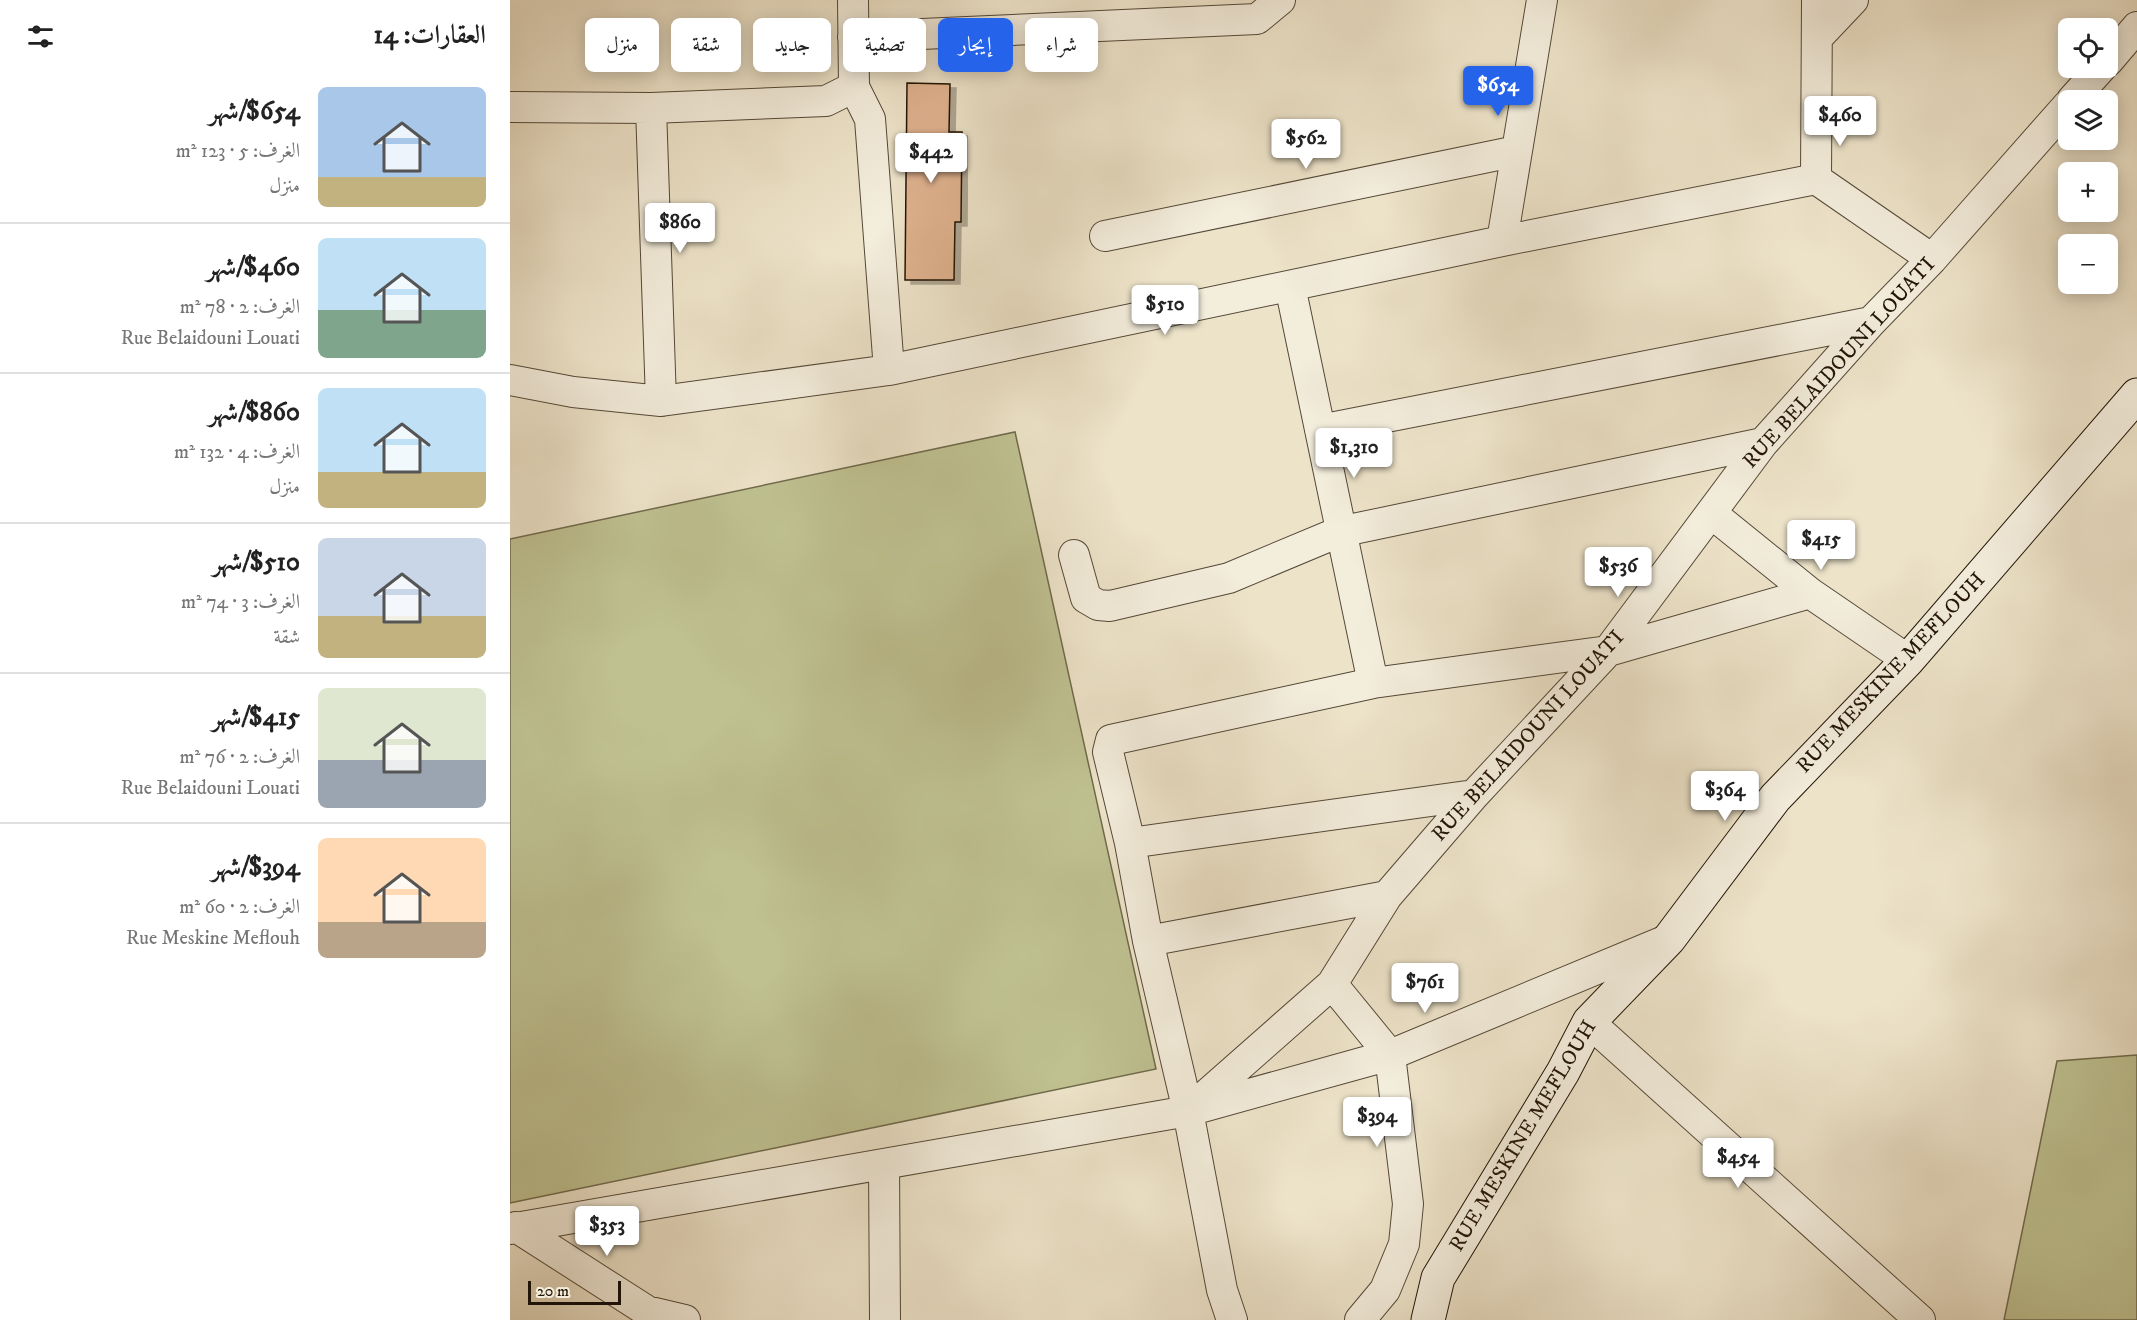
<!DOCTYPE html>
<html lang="ar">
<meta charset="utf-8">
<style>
body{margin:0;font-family:"IM FELL DW Pica",Amiri,serif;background:#f6f6f6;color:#222;direction:rtl;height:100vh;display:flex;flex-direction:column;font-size:22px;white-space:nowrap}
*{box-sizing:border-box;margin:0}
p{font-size:20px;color:#767676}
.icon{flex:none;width:33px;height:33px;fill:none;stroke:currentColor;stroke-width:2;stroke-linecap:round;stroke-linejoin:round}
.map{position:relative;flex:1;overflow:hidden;direction:ltr}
.side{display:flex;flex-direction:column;background:#fff;width:510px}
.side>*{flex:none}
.top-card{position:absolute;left:18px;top:18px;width:570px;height:54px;direction:rtl;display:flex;gap:12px}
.buttons{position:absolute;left:1548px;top:18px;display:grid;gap:12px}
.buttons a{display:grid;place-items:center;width:60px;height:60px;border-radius:9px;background:#fff;box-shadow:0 3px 15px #0003;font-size:30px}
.scale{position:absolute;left:18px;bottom:15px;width:93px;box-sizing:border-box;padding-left:6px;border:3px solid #221406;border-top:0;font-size:16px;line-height:21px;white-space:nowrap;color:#221406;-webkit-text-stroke:4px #f3eddc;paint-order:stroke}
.price{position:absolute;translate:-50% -51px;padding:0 14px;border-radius:6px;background:#fff;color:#222;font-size:20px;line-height:39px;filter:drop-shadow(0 2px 3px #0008)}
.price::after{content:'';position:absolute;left:50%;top:36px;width:18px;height:14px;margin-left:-9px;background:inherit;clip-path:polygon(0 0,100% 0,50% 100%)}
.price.on{background:#2563eb;color:#fff}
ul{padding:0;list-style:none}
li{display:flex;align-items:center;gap:18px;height:150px;padding:0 24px}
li+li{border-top:2px solid #e0e0e0}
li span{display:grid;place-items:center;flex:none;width:168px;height:120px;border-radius:9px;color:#555}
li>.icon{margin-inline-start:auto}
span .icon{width:72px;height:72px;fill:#fffc;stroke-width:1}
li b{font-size:26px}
h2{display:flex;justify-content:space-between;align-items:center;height:72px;padding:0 24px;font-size:26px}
.pill{padding:0 21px;border-radius:9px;background:#fff;box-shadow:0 3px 15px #0003;font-size:21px;line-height:54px}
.pill.on{background:#2563eb;color:#fff}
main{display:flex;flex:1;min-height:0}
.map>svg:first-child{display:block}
.green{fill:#bfc191;stroke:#706a4c;stroke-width:1.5}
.building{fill:#dfb18e;stroke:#221406;stroke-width:1.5;filter:url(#shadow)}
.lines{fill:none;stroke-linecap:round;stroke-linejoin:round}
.street-casing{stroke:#554837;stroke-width:32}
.secondary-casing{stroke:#221406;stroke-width:35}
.street{stroke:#f3eddc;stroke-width:30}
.secondary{stroke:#f3eddc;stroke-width:33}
.labels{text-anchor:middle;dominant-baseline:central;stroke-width:4.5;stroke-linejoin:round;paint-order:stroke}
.street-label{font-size:21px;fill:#221406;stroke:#f3eddc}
</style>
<main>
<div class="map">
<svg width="1627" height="1320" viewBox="0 0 1627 1320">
<defs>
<filter id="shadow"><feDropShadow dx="6" dy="4" stdDeviation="0" flood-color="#0004"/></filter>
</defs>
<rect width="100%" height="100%" fill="#ede3c9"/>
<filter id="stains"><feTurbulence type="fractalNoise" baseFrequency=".00333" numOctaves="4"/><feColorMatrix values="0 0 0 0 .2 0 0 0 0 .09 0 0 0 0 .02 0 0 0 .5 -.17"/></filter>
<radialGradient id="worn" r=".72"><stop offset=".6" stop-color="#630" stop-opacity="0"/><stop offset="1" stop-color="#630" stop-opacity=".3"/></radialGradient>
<path class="green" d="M505 432 646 1069 0 1203V539Z
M1627 1055V1320H1494L1547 1061Z"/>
<path class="building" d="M397 83 440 84 439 132H452L451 222H445L444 280H395Z"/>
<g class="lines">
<defs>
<path id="street" d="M343 0 344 87 360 119 379 370
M1307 0 1306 179 1422 259
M343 37 747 19 770 0
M1307 38 1343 0
M1598 61 1627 27
M1562 100 1591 68
M0 107 141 108 316 101 344 87
M141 108 151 401
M595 236 1007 151
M992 241 1032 0
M780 286 863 683
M0 380 63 392 151 401 379 370 992 241 1306 179
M810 430 1361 322
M1201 513 1300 593 1398 660
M564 555 576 598 588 605 600 606 719 578 829 532 1253 443
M620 843 964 795
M638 941 877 896
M822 984 880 1055 898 1204 894 1244 875 1290 850 1320
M1079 1022 1410 1320
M678 1111 822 984 877 896 964 795 1098 651 1253 443 1361 322 1422 259 1558 105
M374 1164 375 1320
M6 1227 137 1311 175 1320
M0 1229 678 1111 880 1055 1159 939
M722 1320 712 1290 678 1111 638 941 620 843 598 752 601 740 863 683 1098 651 1300 593"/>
<path id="secondary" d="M918 1320 928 1278 1053 1072 1079 1022 1159 939 1265 798 1398 660 1627 395"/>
</defs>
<use href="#street" class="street-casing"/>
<use href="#secondary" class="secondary-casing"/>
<use href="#street" class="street"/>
<use href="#secondary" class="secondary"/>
</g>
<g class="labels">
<g class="street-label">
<text transform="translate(1329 363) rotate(-48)">RUE BELAIDOUNI LOUATI</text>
<text transform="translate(1381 673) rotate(-47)">RUE MESKINE MEFLOUH</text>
<text transform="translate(1018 736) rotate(-48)">RUE BELAIDOUNI LOUATI</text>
<text transform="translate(1013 1136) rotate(-59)">RUE MESKINE MEFLOUH</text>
</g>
</g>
<rect width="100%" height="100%" filter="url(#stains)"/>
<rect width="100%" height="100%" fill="url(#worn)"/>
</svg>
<div class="buttons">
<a><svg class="icon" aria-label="locate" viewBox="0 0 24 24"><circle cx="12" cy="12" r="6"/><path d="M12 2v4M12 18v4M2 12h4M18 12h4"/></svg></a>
<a><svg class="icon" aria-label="layers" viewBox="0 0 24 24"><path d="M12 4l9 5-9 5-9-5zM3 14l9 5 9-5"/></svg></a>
<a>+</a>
<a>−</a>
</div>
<div class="scale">20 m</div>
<b class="price on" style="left:988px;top:117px">$654</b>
<b class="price" style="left:1330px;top:147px">$460</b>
<b class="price" style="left:796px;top:170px">$562</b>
<b class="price" style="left:421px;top:184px">$442</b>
<b class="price" style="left:170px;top:254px">$860</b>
<b class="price" style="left:655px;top:336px">$510</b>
<b class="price" style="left:844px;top:479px">$1,310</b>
<b class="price" style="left:1311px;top:571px">$415</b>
<b class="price" style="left:1108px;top:598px">$536</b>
<b class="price" style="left:1215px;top:822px">$364</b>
<b class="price" style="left:915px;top:1014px">$761</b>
<b class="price" style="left:867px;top:1148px">$394</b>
<b class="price" style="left:1228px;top:1189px">$454</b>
<b class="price" style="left:97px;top:1257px">$353</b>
<div class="top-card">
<a class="pill">شراء</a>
<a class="pill on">إيجار</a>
<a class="pill">تصفية</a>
<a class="pill">جديد</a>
<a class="pill">شقة</a>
<a class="pill">منزل</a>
</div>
</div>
<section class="side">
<h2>العقارات: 14<svg class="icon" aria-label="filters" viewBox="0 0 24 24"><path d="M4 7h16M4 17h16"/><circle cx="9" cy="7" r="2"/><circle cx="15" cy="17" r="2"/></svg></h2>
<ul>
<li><span style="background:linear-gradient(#a9c7e8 75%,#c2b280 0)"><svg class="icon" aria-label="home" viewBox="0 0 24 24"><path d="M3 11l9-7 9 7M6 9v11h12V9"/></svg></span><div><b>$654/شهر</b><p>الغرف: 5 · 123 m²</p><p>منزل</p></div></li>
<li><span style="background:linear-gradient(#bfe0f5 60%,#7fa58c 0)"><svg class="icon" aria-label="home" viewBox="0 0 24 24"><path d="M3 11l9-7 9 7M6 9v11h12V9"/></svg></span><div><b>$460/شهر</b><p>الغرف: 2 · 78 m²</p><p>Rue Belaidouni Louati</p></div></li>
<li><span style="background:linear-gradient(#bfe0f5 70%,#c2b280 0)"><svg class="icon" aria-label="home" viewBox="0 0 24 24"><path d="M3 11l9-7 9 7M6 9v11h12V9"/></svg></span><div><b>$860/شهر</b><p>الغرف: 4 · 132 m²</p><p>منزل</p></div></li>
<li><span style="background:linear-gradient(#c9d6e8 65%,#c2b280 0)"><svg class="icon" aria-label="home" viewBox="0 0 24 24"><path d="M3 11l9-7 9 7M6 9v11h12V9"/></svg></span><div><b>$510/شهر</b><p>الغرف: 3 · 74 m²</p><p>شقة</p></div></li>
<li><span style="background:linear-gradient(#dfe7d0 60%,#9aa5b1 0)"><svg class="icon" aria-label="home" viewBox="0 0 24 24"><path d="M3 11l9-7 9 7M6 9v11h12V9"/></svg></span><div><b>$415/شهر</b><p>الغرف: 2 · 76 m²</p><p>Rue Belaidouni Louati</p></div></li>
<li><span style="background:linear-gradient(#ffd9b3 70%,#b9a48a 0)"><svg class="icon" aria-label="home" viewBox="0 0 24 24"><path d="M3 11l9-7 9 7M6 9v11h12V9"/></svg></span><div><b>$394/شهر</b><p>الغرف: 2 · 60 m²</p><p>Rue Meskine Meflouh</p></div></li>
</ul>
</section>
</main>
